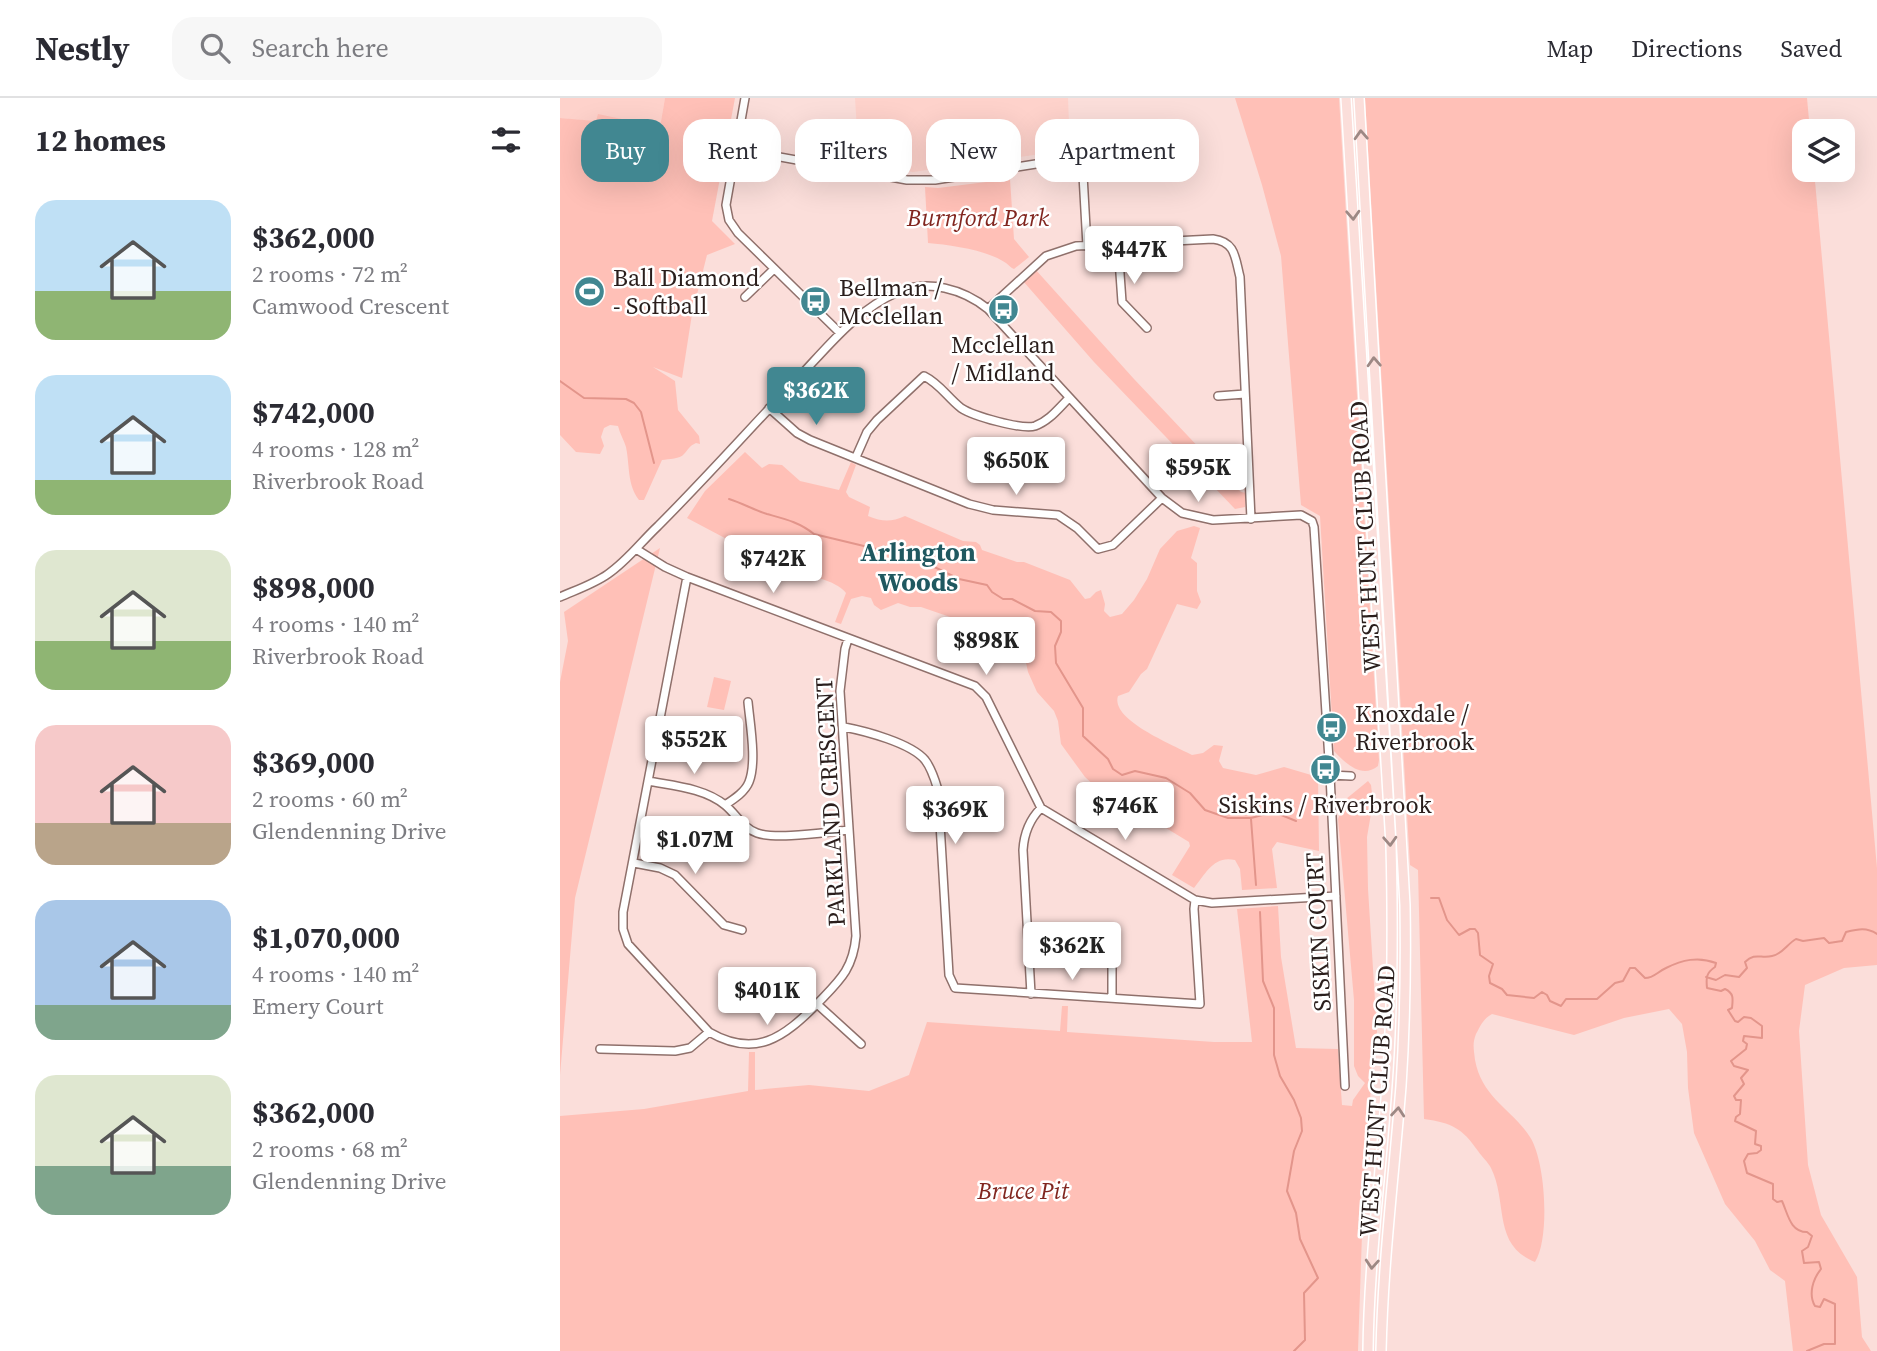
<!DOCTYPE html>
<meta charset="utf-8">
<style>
body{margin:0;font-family:"Source Serif 4",serif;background:#f7f7f7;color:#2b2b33;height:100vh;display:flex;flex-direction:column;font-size:26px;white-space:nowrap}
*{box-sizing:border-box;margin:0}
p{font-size:23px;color:#7c7c81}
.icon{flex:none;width:38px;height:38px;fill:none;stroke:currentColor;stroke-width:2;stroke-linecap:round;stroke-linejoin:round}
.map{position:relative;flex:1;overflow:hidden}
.side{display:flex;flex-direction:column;background:#fff;width:560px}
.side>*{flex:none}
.top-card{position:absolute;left:21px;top:21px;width:665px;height:63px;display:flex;gap:14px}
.buttons{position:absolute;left:1232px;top:21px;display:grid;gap:14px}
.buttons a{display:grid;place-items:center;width:63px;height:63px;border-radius:14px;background:#fff;box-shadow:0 7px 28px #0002;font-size:35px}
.price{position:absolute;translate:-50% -60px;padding:0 16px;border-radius:7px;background:#fff;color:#222;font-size:23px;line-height:46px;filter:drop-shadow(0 2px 4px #0008)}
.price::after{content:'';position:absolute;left:50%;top:42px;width:21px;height:16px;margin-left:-10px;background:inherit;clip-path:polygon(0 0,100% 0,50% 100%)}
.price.selected{background:#418791;color:#fff}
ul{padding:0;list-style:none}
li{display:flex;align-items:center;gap:21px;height:175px;padding:0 35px}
li span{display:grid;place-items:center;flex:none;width:196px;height:140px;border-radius:21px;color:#555}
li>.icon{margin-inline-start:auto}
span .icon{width:84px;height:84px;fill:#fffc;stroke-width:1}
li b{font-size:30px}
h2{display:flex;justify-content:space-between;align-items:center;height:84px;padding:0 35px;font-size:30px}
.chip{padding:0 24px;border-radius:21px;background:#fff;box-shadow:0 7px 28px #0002;font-size:24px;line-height:63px}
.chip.selected{background:#418791;color:#fff}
header{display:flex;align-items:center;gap:42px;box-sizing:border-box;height:98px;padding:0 35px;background:#fff;border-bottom:2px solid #e1e1e2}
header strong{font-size:33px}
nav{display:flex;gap:38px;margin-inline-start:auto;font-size:24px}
.search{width:490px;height:63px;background:#f7f7f7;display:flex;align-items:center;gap:18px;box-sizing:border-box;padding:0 24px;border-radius:21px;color:#7c7c81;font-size:26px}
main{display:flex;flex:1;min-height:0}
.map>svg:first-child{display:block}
.built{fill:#fed2cb}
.green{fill:#ffc0b7}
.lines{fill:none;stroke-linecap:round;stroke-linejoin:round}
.stream{stroke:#e3958b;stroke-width:2}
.minor-casing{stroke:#8f706b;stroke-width:10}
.major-casing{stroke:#fff;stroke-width:12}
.minor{stroke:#fff;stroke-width:7}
.major{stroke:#fbdeda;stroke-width:9}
.oneway{stroke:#9d8884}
.labels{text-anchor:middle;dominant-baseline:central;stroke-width:5;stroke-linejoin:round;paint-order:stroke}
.park-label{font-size:24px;font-style:italic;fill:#81261f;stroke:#fff}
.poi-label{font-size:24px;fill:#2a1e1c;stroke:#fff;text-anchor:start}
.street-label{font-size:24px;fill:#2a1e1c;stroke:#fff}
.neighbourhood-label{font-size:26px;font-weight:bold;fill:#1f5860;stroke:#fff}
</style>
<header>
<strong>Nestly</strong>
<div class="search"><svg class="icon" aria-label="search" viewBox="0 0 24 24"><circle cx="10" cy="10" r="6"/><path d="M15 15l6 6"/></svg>Search here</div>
<nav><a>Map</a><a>Directions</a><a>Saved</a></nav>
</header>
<main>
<section class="side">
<h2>12 homes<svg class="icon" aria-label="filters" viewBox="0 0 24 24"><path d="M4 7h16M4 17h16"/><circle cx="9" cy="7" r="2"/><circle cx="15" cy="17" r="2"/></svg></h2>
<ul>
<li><span style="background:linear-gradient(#bfe0f5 65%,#8fb573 0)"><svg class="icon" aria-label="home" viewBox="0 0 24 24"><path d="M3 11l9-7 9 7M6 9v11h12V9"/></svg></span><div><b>$362,000</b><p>2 rooms · 72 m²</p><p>Camwood Crescent</p></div></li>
<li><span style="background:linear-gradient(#bfe0f5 75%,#8fb573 0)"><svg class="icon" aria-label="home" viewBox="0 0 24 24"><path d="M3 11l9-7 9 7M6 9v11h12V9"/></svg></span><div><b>$742,000</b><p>4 rooms · 128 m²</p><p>Riverbrook Road</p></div></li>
<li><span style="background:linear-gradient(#dfe7d0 65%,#8fb573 0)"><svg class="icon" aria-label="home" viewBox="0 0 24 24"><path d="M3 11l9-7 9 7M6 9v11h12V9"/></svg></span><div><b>$898,000</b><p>4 rooms · 140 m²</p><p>Riverbrook Road</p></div></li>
<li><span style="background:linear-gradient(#f6c9c9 70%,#b9a48a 0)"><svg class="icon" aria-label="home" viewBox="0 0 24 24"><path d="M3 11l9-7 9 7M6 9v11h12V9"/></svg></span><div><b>$369,000</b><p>2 rooms · 60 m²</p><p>Glendenning Drive</p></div></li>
<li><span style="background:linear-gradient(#a9c7e8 75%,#7fa58c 0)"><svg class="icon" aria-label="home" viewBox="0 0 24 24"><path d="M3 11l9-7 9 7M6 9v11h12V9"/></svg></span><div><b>$1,070,000</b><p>4 rooms · 140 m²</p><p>Emery Court</p></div></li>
<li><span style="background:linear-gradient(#dfe7d0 65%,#7fa58c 0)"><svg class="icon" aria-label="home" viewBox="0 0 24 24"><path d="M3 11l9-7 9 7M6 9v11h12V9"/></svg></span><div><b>$362,000</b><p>2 rooms · 68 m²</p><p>Glendenning Drive</p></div></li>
</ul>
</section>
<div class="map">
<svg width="1317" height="1253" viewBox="0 0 1317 1253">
<rect width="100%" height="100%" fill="#fbdeda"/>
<path class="built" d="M0 0H105L100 29 0 20Z
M295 0H508L510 52 353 74 299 64Z"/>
<path class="green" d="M105 0H175L152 123 175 146 147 157 132 216 122 280 93 269 115 283 118 312 139 338 140 346 136 345C129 348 129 351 124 356 120 361 109 361 102 362L84 402H79C67 386 70 369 66 349 64 342 60 336 58 328L50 327 44 330 41 339 44 348 40 356 16 354 0 337V20L36 23 38 16 100 29Z
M675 0H779L819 662 818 668C802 681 786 666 774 653L760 418 741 407 721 158 702 87Z
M805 0H1247L1250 33H1244V72H1254L1317 770V867L1284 870 1245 887 1239 933 1248 1067 1261 1117 1297 1179 1302 1239 1311 1253H1233L1225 1183 1210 1172 1195 1143 1165 1106 1134 1035 1128 990 1127 954 1122 926 1109 911 1064 920 1014 937 932 916C923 921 921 927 916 936 912 946 914 952 915 962 922 1000 951 1010 970 1039 986 1064 990 1141 975 1164 932 1147 948 1104 931 1070 928 1064 922 1059 918 1053 902 1030 892 1025 864 1021L858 772 850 767Z
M450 81 454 141 469 159 454 171C451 170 449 167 446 165 427 152 391 147 368 145L365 89 378 90Z
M475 171 574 281 681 394 687 395 685 409 675 411 534 264 463 183Z
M185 354 202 370 209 366 222 367 240 383 279 392 291 364 296 367 286 394 289 399 310 409 308 418C323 424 331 424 345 418L403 443 416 444 420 447 422 452 457 464H464L510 482 525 501 530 500 536 494 541 492 545 506 544 513 550 519 562 516 574 502 587 481 600 451 617 433 634 428 640 430 631 460 637 465V493L641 504 637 511 617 506 587 571 581 576 569 594 558 598C550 622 614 647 632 657L643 655 654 647 663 648 659 663 663 670 696 677 724 669 758 679 759 753 717 744 712 751 717 790 682 792 680 771 675 762C654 757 646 775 634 790L612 777 630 748 629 744 601 727 554 706 525 679 501 646 498 623 494 613 477 594 468 574 464 555 461 552 444 538 410 529 396 521 361 509H350L338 505 321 512 314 507 311 500 302 498 291 501 281 526 275 524 286 495C279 484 247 475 235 477L127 420 145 393Z
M100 450 15 800 0 977V584L8 543 4 514Z
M154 579 171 583 164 612 147 609Z
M808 683 811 687 813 704 807 739 808 791 817 934 812 964 808 1047 805 1049 798 1253H0V1018L84 1011 188 993 189 954H195V992L249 987 309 993 349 977 367 924 500 933 502 908H508L507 934 654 944H692L677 811 718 808 721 859 736 950 778 951 782 1007 792 1008 793 1002 805 985 798 978 794 968V902L778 721 786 701Z"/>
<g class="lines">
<path class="stream" d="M0 283 24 300 66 301 74 305 81 314 94 365
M169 401C182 405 194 412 207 416 225 421 239 424 254 436L358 461 399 481 427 487 432 494 443 501H452L475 513 491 514 501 523V534L495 548 496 565 523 610V638L548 661 553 671 562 677 575 673 606 680 630 695 645 712 668 720H691L714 714 736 723
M691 721 696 787
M871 800H879L887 822 899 837 910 831H915L918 835 920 857 933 866 929 878 930 885 942 891 947 897 974 900 982 894 987 897 990 903 1001 908 1006 901H1037L1055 885 1063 883 1070 870H1075L1085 880C1094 880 1097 874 1106 870 1122 862 1138 858 1156 865L1155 869C1146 875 1146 880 1147 890L1161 893 1165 891C1174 895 1173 901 1172 910L1168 912 1175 923 1178 924 1184 919 1191 920 1202 928V940L1184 938 1183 943 1187 946 1186 951 1171 963 1174 968 1188 972 1181 980 1184 986 1174 998 1176 1002H1181L1180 1016 1176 1019 1175 1023 1196 1033 1195 1046 1201 1048V1052L1197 1055 1188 1056 1184 1063 1187 1075 1213 1086V1101L1217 1104 1222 1103C1228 1116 1230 1134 1247 1134L1252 1138 1248 1149 1242 1153 1244 1165 1259 1164 1261 1171C1253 1181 1248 1196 1255 1208L1260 1209 1264 1201 1275 1206V1246H1264L1247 1253
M700 814 703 883 714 910V957L720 978 734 1002 741 1020 742 1033 734 1053 727 1093 736 1115 740 1141 758 1180 744 1195 745 1242 734 1253
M1146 879 1156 882 1165 877 1179 879 1187 870 1185 864C1195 854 1201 861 1212 858 1223 856 1227 846 1236 841L1243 843 1264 840 1269 845 1282 843 1286 834C1298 831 1307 829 1317 836"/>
<defs>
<path id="minor" d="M185 0 166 107 169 122 178 135 280 235
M176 51 347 82H375L501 62H518L523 77 527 148
M558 147 562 204 587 230
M185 199 214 171
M428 211 486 158 516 148 653 141C676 144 675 160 680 179L691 421
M658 298 685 296
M209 310 237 335 250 342 409 406 433 412 498 417 517 430 538 451 553 447 602 400
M296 359 307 334 317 322 364 278C380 286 387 299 401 310 413 318 462 332 475 328 489 323 498 311 509 300
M76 451 105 469 127 479 415 588 426 599 481 710 635 802 652 805 776 798
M127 479 63 814V831L68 846 149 934C196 961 224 939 257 906 279 883 293 872 296 838L280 593 285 551 288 541
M0 499C16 492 34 486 48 476 67 463 81 444 98 428 147 379 193 327 241 277 270 246 298 211 338 194 368 181 403 191 428 211L602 400 622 415 653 422 741 417 752 423 754 429 770 677 785 988
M284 629C305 633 351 645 365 662 372 671 375 682 378 692L389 877 395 890 640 906 634 811 635 802
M770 677 791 678
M88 683C114 688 144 690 165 707 176 716 183 730 197 735 217 742 266 734 289 732
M165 707C174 701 185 694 189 684 197 664 190 626 188 604
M74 765 100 770 115 777 164 827 182 832
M471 896 463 752C464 736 469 722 481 710
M552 900V850
M257 906 301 946
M40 951 115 953 130 950 149 934"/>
<path id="major" d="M786 0 831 747C833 827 833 907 827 987 821 1076 809 1164 808 1253
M799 0 845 807C846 867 845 927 841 988 834 1076 823 1164 821 1253"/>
</defs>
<use href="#minor" class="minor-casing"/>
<use href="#major" class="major-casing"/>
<use href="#minor" class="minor"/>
<use href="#major" class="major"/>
</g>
<defs><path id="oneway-chevron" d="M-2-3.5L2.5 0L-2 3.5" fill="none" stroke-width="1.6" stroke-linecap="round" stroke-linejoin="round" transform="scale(1.75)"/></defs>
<g class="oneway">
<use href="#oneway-chevron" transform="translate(801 37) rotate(-93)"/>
<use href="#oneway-chevron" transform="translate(793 117) rotate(87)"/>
<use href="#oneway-chevron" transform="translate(814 264) rotate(-93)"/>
<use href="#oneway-chevron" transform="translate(830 743) rotate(87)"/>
<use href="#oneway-chevron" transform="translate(838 1014) rotate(-85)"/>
<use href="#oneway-chevron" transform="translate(812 1166) rotate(94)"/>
</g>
<defs>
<symbol id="stadium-disc" viewBox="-11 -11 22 22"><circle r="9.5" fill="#418791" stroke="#fff"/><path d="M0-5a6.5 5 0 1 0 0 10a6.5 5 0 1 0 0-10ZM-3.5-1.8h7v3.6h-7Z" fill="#fff"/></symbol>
<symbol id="bus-disc" viewBox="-11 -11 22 22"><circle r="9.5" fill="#418791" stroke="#fff"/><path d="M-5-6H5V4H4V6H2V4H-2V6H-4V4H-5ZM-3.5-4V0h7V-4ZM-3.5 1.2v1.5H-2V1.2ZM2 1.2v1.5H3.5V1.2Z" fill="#fff"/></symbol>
</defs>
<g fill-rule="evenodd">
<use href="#stadium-disc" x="12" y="176" width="35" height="35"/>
<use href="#bus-disc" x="238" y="186" width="35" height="35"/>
<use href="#bus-disc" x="426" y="194" width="35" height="35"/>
<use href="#bus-disc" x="754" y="612" width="35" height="35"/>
<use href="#bus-disc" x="748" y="654" width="35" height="35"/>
</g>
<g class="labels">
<g class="park-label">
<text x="418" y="119">Burnford Park</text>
<text x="463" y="1092">Bruce Pit</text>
</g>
<g class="poi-label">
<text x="53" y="179">Ball Diamond<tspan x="53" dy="28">- Softball</tspan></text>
<text x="279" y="189">Bellman /<tspan x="279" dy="28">Mcclellan</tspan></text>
<text x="443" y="246" text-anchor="middle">Mcclellan<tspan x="443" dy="28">/ Midland</tspan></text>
<text x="795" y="615">Knoxdale /<tspan x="795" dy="28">Riverbrook</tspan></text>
<text x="765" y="706" text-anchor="middle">Siskins / Riverbrook</text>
</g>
<g class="street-label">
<text transform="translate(805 439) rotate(-93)">WEST HUNT CLUB ROAD</text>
<text transform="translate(270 704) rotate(-93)">PARKLAND CRESCENT</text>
<text transform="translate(758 834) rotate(-93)">SISKIN COURT</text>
<text transform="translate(817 1003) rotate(-86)">WEST HUNT CLUB ROAD</text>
</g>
<g class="neighbourhood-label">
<text x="358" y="454">Arlington<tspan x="358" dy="30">Woods</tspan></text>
</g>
</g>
</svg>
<div class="buttons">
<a><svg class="icon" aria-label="layers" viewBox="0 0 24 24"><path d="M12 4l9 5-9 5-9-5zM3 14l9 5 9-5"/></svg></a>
</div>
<b class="price" style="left:574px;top:188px">$447K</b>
<b class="price selected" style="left:256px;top:329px">$362K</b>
<b class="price" style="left:456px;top:399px">$650K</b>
<b class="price" style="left:638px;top:406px">$595K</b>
<b class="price" style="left:213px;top:497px">$742K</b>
<b class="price" style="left:426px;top:579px">$898K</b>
<b class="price" style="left:134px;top:678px">$552K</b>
<b class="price" style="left:565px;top:744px">$746K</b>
<b class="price" style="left:395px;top:748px">$369K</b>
<b class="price" style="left:135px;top:778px">$1.07M</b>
<b class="price" style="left:512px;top:884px">$362K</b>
<b class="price" style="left:207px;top:929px">$401K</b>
<div class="top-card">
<a class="chip selected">Buy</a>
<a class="chip">Rent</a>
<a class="chip">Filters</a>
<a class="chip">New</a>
<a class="chip">Apartment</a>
</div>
</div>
</main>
